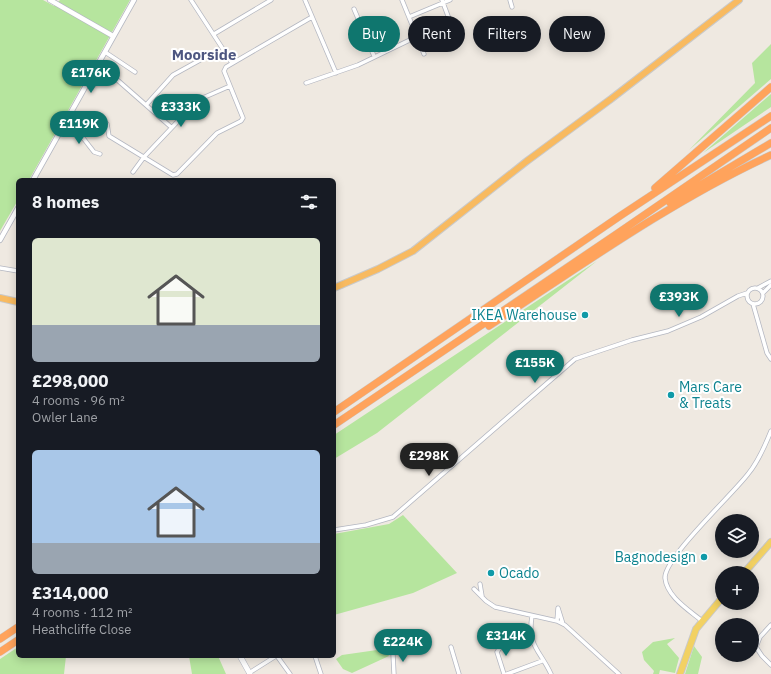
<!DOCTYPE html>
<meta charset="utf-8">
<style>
body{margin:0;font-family:"IBM Plex Sans",sans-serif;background:#20242c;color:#f1f3f6;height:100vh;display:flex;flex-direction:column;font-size:15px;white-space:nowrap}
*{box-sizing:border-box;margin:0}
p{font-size:13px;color:#9ea1a6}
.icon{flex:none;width:22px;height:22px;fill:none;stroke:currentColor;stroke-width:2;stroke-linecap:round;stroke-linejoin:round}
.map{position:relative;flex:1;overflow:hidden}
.panel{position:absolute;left:16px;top:178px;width:320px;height:480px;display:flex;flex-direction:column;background:#171b24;border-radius:6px;box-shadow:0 2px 10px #0003}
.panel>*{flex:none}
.hud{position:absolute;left:348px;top:16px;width:363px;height:36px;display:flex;gap:8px}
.tools{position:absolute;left:715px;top:514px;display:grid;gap:8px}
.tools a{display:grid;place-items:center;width:44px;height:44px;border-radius:50%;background:#171b24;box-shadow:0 2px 10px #0003;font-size:20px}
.price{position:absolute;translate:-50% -34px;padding:0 9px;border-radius:14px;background:#0f766e;color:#fff;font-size:13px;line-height:26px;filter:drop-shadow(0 1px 2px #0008)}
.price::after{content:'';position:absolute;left:50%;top:24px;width:12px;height:9px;margin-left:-6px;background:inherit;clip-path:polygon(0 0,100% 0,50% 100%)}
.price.selected{background:#222;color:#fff}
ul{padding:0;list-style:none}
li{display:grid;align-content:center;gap:8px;height:212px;padding:0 16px}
li span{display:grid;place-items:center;height:124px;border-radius:6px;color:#555}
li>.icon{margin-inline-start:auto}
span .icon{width:72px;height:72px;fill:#fffc;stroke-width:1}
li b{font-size:17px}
h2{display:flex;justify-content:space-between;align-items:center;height:48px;padding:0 16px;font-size:17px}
.tag{padding:0 14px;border-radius:18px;background:#171b24;box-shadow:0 2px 10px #0003;font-size:14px;line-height:36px}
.tag.selected{background:#0f766e;color:#fff}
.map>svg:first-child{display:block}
.green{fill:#b6e59e}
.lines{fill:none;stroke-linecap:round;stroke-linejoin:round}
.minor-casing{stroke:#b4b7c1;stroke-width:5}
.tertiary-casing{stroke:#b4b7c1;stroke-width:6}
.secondary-casing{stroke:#b4b7c1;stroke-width:6}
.primary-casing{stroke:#c9c9c9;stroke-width:8}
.trunk-casing{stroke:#c9c9c9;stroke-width:8}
.motorway-casing{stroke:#c9c9c9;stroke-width:8}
.minor{stroke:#fff;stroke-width:3.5}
.tertiary{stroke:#fff;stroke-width:4.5}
.secondary{stroke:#fff;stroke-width:5}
.primary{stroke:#f2d163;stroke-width:6}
.trunk{stroke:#f8ba60;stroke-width:6}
.motorway{stroke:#ffa35c;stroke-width:7}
.culture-dot{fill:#0f9aa8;stroke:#fff;stroke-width:1.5}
.labels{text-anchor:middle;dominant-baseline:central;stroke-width:4;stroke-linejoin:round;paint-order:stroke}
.culture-label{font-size:14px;fill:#0d838f;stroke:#fff;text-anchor:end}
.neighbourhood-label{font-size:15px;font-weight:bold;fill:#4d5680;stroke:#fff}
</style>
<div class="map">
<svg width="771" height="674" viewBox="0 0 771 674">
<rect width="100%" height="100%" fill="#efe9e1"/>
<path class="green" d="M0 0H43L54 6 60 0H130L29 180H18V200L0 231Z
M771 44V79L689 150 755 83 752 63Z
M771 94V107L703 153Z
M597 261 377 433 334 459V435Z
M403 515 457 573 413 593 334 615V534L389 524Z
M675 638 667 644 679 658 675 673 660 670 659 674H653L654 671 644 660 642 652 653 642Z
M694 646 702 657 698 674H685Z
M18 647V656H66L64 674H0V659Z
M377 650 386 651 389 656 352 673 343 669 336 659 342 655Z
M189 656H218L226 674H192Z"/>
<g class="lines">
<defs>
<path id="minor" d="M191 0 232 63
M305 0 336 73
M402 0 424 54
M442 0 451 24
M510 0 512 7
M354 9 374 56
M409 17 450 0
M214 34 271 0
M105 52 135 72
M98 63 171 127
M306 83 358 65 416 37
M147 104 173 75 202 59
M102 120 107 124 109 136 173 175 177 174 217 133 241 121 243 118 224 71 226 67 312 17
M65 123 80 134 94 152 100 154
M133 172 144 157 198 100 230 86
M0 268 18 271
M758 288 771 281
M747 296a8 8 0 1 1 16 0a8 8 0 1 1-16 0Z
M763 293 771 285
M753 304 767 353 771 359
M334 530 366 525 393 517 575 359 632 340 668 331 701 317 738 296 747 293
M480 584 482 596
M474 589 486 601 495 607 557 621 565 625 619 674
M532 616C527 646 540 650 551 674
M557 621 558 608 563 624
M702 621C689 610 667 597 665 578 664 558 733 494 748 474 758 462 765 446 771 431
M771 625 760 637 756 647 762 656 771 665
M451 647 459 674
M393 654 394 674
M277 656 290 674
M315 656 321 674
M249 673 276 656
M504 674 497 652 506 639
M507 674 542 661"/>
<path id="tertiary" d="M50 0 113 36
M33 180 134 0
M0 240 18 208"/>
<path id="secondary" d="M240 656 250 674"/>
<path id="primary" d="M744 573 771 542
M680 674 696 629 722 598"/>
<path id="trunk" d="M334 288 378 269 413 251 527 161 611 99 739 0
M0 298 18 302"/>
<path id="motorway" d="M655 188 771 87
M670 203 771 143
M489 326C579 267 673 200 771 155
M334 412 620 216 771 116
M334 425 618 233 771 128
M0 639 18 627
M0 652 18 640"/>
</defs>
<use href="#minor" class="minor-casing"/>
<use href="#tertiary" class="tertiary-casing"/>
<use href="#secondary" class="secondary-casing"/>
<use href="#primary" class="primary-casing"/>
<use href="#trunk" class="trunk-casing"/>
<use href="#motorway" class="motorway-casing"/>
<use href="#minor" class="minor"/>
<use href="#tertiary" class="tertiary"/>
<use href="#secondary" class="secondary"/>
<use href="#primary" class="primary"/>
<use href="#trunk" class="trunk"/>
<use href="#motorway" class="motorway"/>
</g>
<g class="culture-dot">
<circle cx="585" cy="315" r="4"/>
<circle cx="671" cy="395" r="4"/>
<circle cx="704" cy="557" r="4"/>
<circle cx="491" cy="573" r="4"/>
</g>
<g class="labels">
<g class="culture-label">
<text x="577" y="315">IKEA Warehouse</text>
<text x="679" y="387" text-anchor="start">Mars Care<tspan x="679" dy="16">&amp; Treats</tspan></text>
<text x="696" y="557">Bagnodesign</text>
<text x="499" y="573" text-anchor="start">Ocado</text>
</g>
<g class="neighbourhood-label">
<text x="204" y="54">Moorside</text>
</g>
</g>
</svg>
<div class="tools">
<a><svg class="icon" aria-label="layers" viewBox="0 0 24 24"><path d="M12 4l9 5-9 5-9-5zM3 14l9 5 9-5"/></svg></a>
<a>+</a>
<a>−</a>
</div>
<b class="price" style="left:91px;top:94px">£176K</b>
<b class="price" style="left:181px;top:128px">£333K</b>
<b class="price" style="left:79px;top:145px">£119K</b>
<b class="price" style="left:679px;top:318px">£393K</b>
<b class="price" style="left:535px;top:384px">£155K</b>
<b class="price selected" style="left:429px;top:477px">£298K</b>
<b class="price" style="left:506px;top:657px">£314K</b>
<b class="price" style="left:403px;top:663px">£224K</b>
<div class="hud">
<a class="tag selected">Buy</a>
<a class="tag">Rent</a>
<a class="tag">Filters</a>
<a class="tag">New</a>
</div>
<section class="panel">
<h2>8 homes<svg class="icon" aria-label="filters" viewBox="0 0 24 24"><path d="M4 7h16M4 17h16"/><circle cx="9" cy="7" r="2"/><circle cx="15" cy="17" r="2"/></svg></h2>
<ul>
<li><span style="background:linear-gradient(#dfe7d0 70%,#9aa5b1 0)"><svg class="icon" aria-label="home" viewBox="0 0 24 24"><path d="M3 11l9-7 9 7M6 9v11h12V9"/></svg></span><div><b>£298,000</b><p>4 rooms · 96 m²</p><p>Owler Lane</p></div></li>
<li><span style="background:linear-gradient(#a9c7e8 75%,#9aa5b1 0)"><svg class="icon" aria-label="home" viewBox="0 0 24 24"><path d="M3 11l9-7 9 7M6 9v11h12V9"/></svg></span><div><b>£314,000</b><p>4 rooms · 112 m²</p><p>Heathcliffe Close</p></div></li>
</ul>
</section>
</div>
